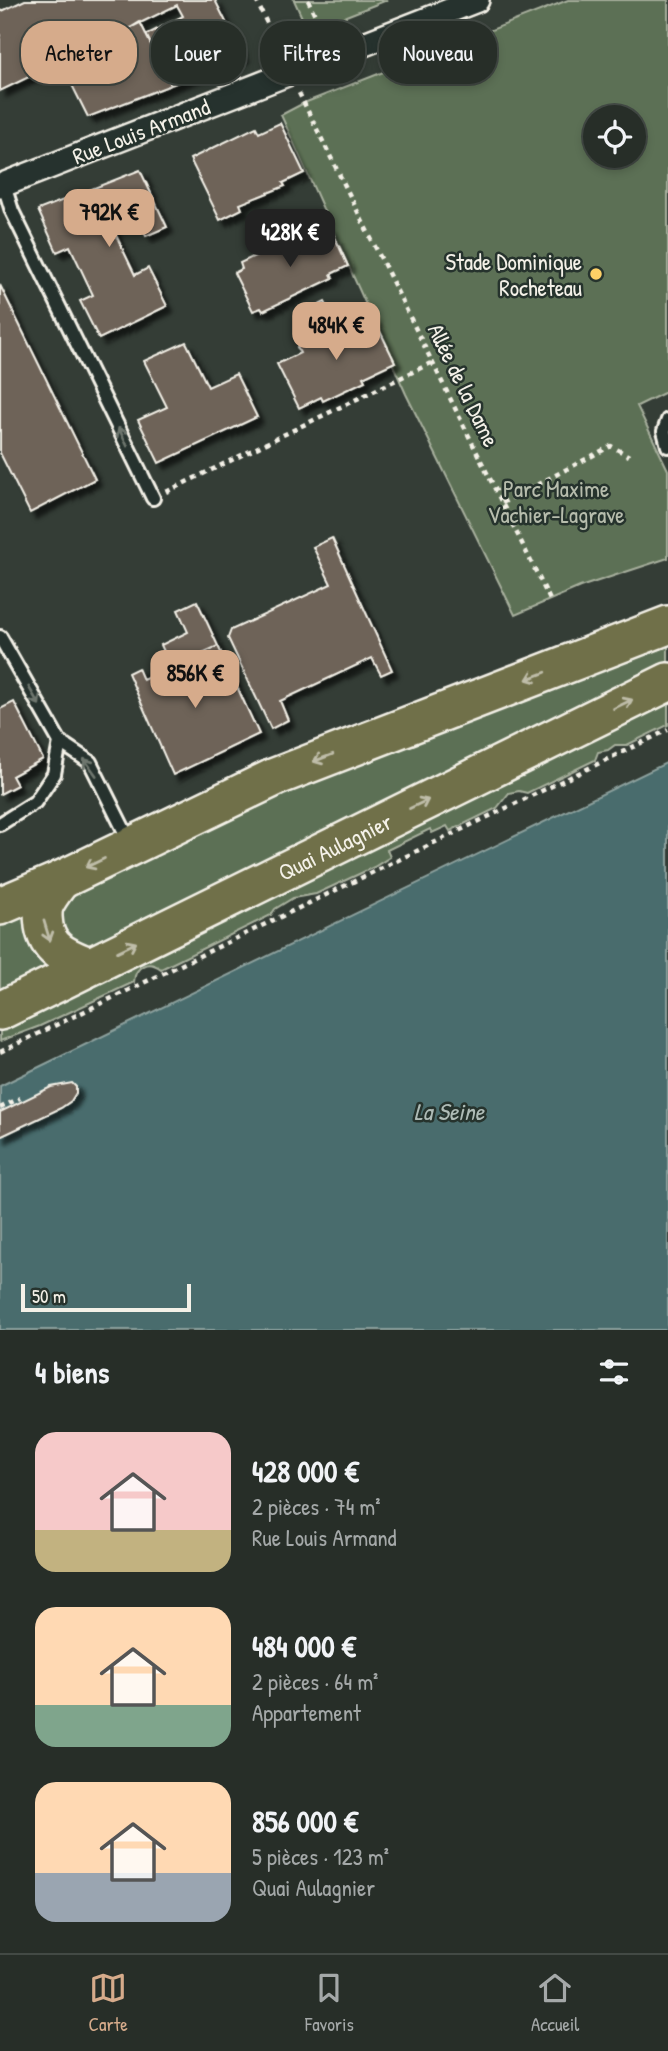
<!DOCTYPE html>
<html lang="fr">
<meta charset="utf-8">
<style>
body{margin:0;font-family:"Patrick Hand",sans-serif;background:#333a34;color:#f1f3f6;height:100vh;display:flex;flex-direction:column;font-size:26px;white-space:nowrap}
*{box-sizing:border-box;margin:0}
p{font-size:23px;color:#a4a8a8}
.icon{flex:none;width:38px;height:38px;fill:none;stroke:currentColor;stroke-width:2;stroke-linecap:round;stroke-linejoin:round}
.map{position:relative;height:1330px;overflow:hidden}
.side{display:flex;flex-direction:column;background:#272e28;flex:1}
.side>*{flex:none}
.banner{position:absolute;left:21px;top:21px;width:626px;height:63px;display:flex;gap:14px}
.fabs{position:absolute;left:583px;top:105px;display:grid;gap:14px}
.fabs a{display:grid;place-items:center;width:63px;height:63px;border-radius:50%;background:#272e28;box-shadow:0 4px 10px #0003,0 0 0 2px #434a45;font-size:35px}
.scale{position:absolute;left:21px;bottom:18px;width:170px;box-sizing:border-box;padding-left:7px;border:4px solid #f4f1e8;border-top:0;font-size:19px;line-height:24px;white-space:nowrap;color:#f4f1e8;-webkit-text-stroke:5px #26332d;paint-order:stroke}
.price{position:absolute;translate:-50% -60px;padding:0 16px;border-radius:14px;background:#d6ab8b;color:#111;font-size:23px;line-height:46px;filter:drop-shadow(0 2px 4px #0008)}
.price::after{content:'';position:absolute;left:50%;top:42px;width:21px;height:16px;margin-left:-10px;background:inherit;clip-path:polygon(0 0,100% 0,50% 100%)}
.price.on{background:#222;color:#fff}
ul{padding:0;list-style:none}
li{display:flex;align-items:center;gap:21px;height:175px;padding:0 35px}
li span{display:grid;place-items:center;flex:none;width:196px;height:140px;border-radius:21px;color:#555}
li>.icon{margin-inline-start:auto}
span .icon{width:84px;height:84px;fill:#fffc;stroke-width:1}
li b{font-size:30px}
h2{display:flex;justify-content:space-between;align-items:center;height:84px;padding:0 35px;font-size:30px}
.pill{padding:0 24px;border-radius:28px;background:#272e28;box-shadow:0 4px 10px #0003,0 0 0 2px #434a45;font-size:24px;line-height:63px}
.pill.on{background:#d6ab8b;color:#111}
.menu{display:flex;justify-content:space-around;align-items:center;height:98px;border-top:2px solid #434a45;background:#272e28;font-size:19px;color:#a4a8a8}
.menu a{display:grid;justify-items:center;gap:4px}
.menu .on{color:#d6ab8b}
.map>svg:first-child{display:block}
.green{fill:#5c7054;stroke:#a8b09e;stroke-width:2;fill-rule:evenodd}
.water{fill:#486c6d;stroke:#8da19e;stroke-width:2}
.building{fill:#6e6359;stroke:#f4f1e8;stroke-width:2;filter:url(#shadow)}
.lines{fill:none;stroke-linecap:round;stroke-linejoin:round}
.service-casing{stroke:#f4f1e8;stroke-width:18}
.minor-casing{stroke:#f4f1e8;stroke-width:28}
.primary-casing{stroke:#f4f1e8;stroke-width:42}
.path{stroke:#f4f1e8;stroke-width:4.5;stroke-dasharray:5 5;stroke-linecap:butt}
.service{stroke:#26332d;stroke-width:12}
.minor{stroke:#26332d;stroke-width:23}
.primary{stroke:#70704a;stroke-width:37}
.oneway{stroke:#6e766e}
.oneway2{stroke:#bfbda9}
.poi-dot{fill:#ffd166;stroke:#26332d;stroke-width:2.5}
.labels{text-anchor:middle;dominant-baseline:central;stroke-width:5;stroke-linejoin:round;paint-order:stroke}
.street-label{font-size:23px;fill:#f4f1e8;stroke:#26332d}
.poi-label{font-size:23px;fill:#f4f1e8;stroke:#26332d;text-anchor:end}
.park-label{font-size:23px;fill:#b7bdad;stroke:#26332d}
.water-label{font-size:24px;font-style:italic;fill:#afbcb7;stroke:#26332d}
</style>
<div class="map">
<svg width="668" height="1330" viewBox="0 0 668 1330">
<defs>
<filter id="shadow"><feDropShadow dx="6" dy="6" stdDeviation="2" flood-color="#0009"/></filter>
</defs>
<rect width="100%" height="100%" fill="#343d36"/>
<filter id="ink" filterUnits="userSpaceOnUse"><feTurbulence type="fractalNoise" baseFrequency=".0143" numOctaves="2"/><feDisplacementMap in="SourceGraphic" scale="14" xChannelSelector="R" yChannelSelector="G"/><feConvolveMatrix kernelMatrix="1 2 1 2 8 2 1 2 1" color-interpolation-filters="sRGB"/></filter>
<g filter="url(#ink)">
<path class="green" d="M294 0H387L308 31Z
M568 0H668V391L637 406 668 470V558L580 587 515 615 406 394 281 115 304 103ZM595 117H634V156H595Z
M668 640V667L90 949 59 933 62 896 188 833 394 745Z
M668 696V725L627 745H615L608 750 598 752 595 760 527 793 519 791 509 793 497 808 450 831 447 826 432 833 430 829 387 850 390 857 374 867 316 894 293 898 275 909 271 915 161 969C148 959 135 966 134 982L40 1026 0 1041V1024Z
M24 912 54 964 0 995V920Z"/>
<path class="water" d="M668 762V1330H0V1086Z"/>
<path class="building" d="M25 0H215L243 56 171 85 146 35 183 16 177 5 0 91V12Z
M140 22 171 85 88 117 66 73 90 62 84 50 95 45 100 57 136 39 130 28Z
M280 123 304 173 283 183 285 186 240 204 242 209 220 220 190 159 256 127 259 133Z
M140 170 167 227 146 236 136 215 112 227 135 275 148 268 167 306 99 339 80 301 93 295 70 246 57 252 38 210Z
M330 227 348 266 331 274 333 278 263 311 261 308 253 311 234 273 242 269 240 263 310 230 313 235Z
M0 285 95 479 30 513 0 453Z
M325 302 331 314 303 327 297 316Z
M373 317 395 362 363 377 365 381 323 401 321 397 299 408 277 364 300 353 297 347 339 327 341 333Z
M186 342 208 387 236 374 257 417 159 463 138 420 167 407 144 361Z
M332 538 392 670 381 675 372 658 280 701 288 720 271 729 228 638 231 630 331 584 313 547Z
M197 601 218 646 171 667 161 645 188 632 178 610Z
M218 646 259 734 173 775 128 673 138 668 143 680Z
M14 702 43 759 12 776 17 785 0 794V709Z
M72 1083 76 1087V1093L71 1101 61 1108 0 1137V1112L51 1087Z"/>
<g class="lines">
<defs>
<path id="service" d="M4 185 12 211 153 498
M668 420 664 431 668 446
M0 637 60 742 54 774 35 802 0 824
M60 742 90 762 130 842"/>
<path id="minor" d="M0 186 477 0"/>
<g id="primary">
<path d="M61 880C56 887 49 895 45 904 42 911 43 919 44 926 48 951 67 957 88 966"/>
<path d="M0 906 61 880 275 777 668 625"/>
<path id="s1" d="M0 1011 668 682"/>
</g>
</defs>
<use href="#service" class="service-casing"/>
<use href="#minor" class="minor-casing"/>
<use href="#primary" class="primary-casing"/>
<path class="path" d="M256 0 281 53
M308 0 316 17
M299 93 550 600
M166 492 433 362
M502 503 611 446 629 456
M0 1052 668 730
M0 1108 20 1098"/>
<use href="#service" class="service"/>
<use href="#minor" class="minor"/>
<use href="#primary" class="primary"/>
</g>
<defs><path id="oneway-shaft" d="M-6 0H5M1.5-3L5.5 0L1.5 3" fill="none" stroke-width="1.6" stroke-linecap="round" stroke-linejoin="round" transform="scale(1.75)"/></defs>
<g class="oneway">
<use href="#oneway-shaft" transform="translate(123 437) rotate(-116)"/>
<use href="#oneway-shaft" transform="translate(34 696) rotate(60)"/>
<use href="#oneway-shaft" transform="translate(90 767) rotate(-126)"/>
</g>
<g class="oneway2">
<use href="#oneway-shaft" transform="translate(536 676) rotate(159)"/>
<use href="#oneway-shaft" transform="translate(623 704) rotate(-26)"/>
<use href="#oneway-shaft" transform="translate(323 758) rotate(159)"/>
<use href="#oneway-shaft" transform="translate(419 804) rotate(-26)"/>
<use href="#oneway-shaft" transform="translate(95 863) rotate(154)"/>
<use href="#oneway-shaft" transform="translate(47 931) rotate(73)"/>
<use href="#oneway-shaft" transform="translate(127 947) rotate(-26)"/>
</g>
</g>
<circle class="poi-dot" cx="596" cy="274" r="7"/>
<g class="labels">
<g class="street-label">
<text transform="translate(141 131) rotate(-21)">Rue Louis Armand</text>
<text transform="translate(464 385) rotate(64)">Allée de la Dame</text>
<text stroke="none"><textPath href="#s1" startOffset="373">Quai Aulagnier</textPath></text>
</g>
<g class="poi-label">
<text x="582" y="261">Stade Dominique<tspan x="582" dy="26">Rocheteau</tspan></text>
</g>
<g class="park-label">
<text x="556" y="488">Parc Maxime<tspan x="556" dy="26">Vachier-Lagrave</tspan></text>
</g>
<g class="water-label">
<text x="449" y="1111">La Seine</text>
</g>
</g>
</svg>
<div class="fabs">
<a><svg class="icon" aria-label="locate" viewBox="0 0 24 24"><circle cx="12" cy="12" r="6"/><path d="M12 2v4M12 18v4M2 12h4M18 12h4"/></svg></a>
</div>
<div class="scale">50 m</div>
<b class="price" style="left:109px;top:249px">792K €</b>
<b class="price on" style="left:290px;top:269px">428K €</b>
<b class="price" style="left:336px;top:362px">484K €</b>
<b class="price" style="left:195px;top:710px">856K €</b>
<div class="banner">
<a class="pill on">Acheter</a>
<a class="pill">Louer</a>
<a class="pill">Filtres</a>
<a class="pill">Nouveau</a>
</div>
</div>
<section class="side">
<h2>4 biens<svg class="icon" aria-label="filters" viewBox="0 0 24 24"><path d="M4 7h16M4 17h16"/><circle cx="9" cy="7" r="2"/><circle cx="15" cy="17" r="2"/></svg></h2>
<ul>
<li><span style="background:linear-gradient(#f6c9c9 70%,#c2b280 0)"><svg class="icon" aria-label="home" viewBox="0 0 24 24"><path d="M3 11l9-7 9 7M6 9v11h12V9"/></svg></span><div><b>428 000 €</b><p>2 pièces · 74 m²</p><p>Rue Louis Armand</p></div></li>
<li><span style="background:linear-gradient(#ffd9b3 70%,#7fa58c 0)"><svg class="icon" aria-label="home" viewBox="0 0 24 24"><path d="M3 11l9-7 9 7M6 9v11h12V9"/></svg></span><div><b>484 000 €</b><p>2 pièces · 64 m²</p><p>Appartement</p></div></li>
<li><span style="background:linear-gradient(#ffd9b3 65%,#9aa5b1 0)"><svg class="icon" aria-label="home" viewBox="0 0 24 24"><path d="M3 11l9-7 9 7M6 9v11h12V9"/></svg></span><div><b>856 000 €</b><p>5 pièces · 123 m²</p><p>Quai Aulagnier</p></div></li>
</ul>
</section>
<nav class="menu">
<a class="on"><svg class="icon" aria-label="map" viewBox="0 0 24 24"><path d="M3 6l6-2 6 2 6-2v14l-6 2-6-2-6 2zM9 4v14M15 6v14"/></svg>Carte</a>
<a><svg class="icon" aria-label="saved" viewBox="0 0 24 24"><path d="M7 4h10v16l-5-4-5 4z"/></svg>Favoris</a>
<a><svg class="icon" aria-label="home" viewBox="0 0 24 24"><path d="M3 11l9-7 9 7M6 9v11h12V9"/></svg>Accueil</a>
</nav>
